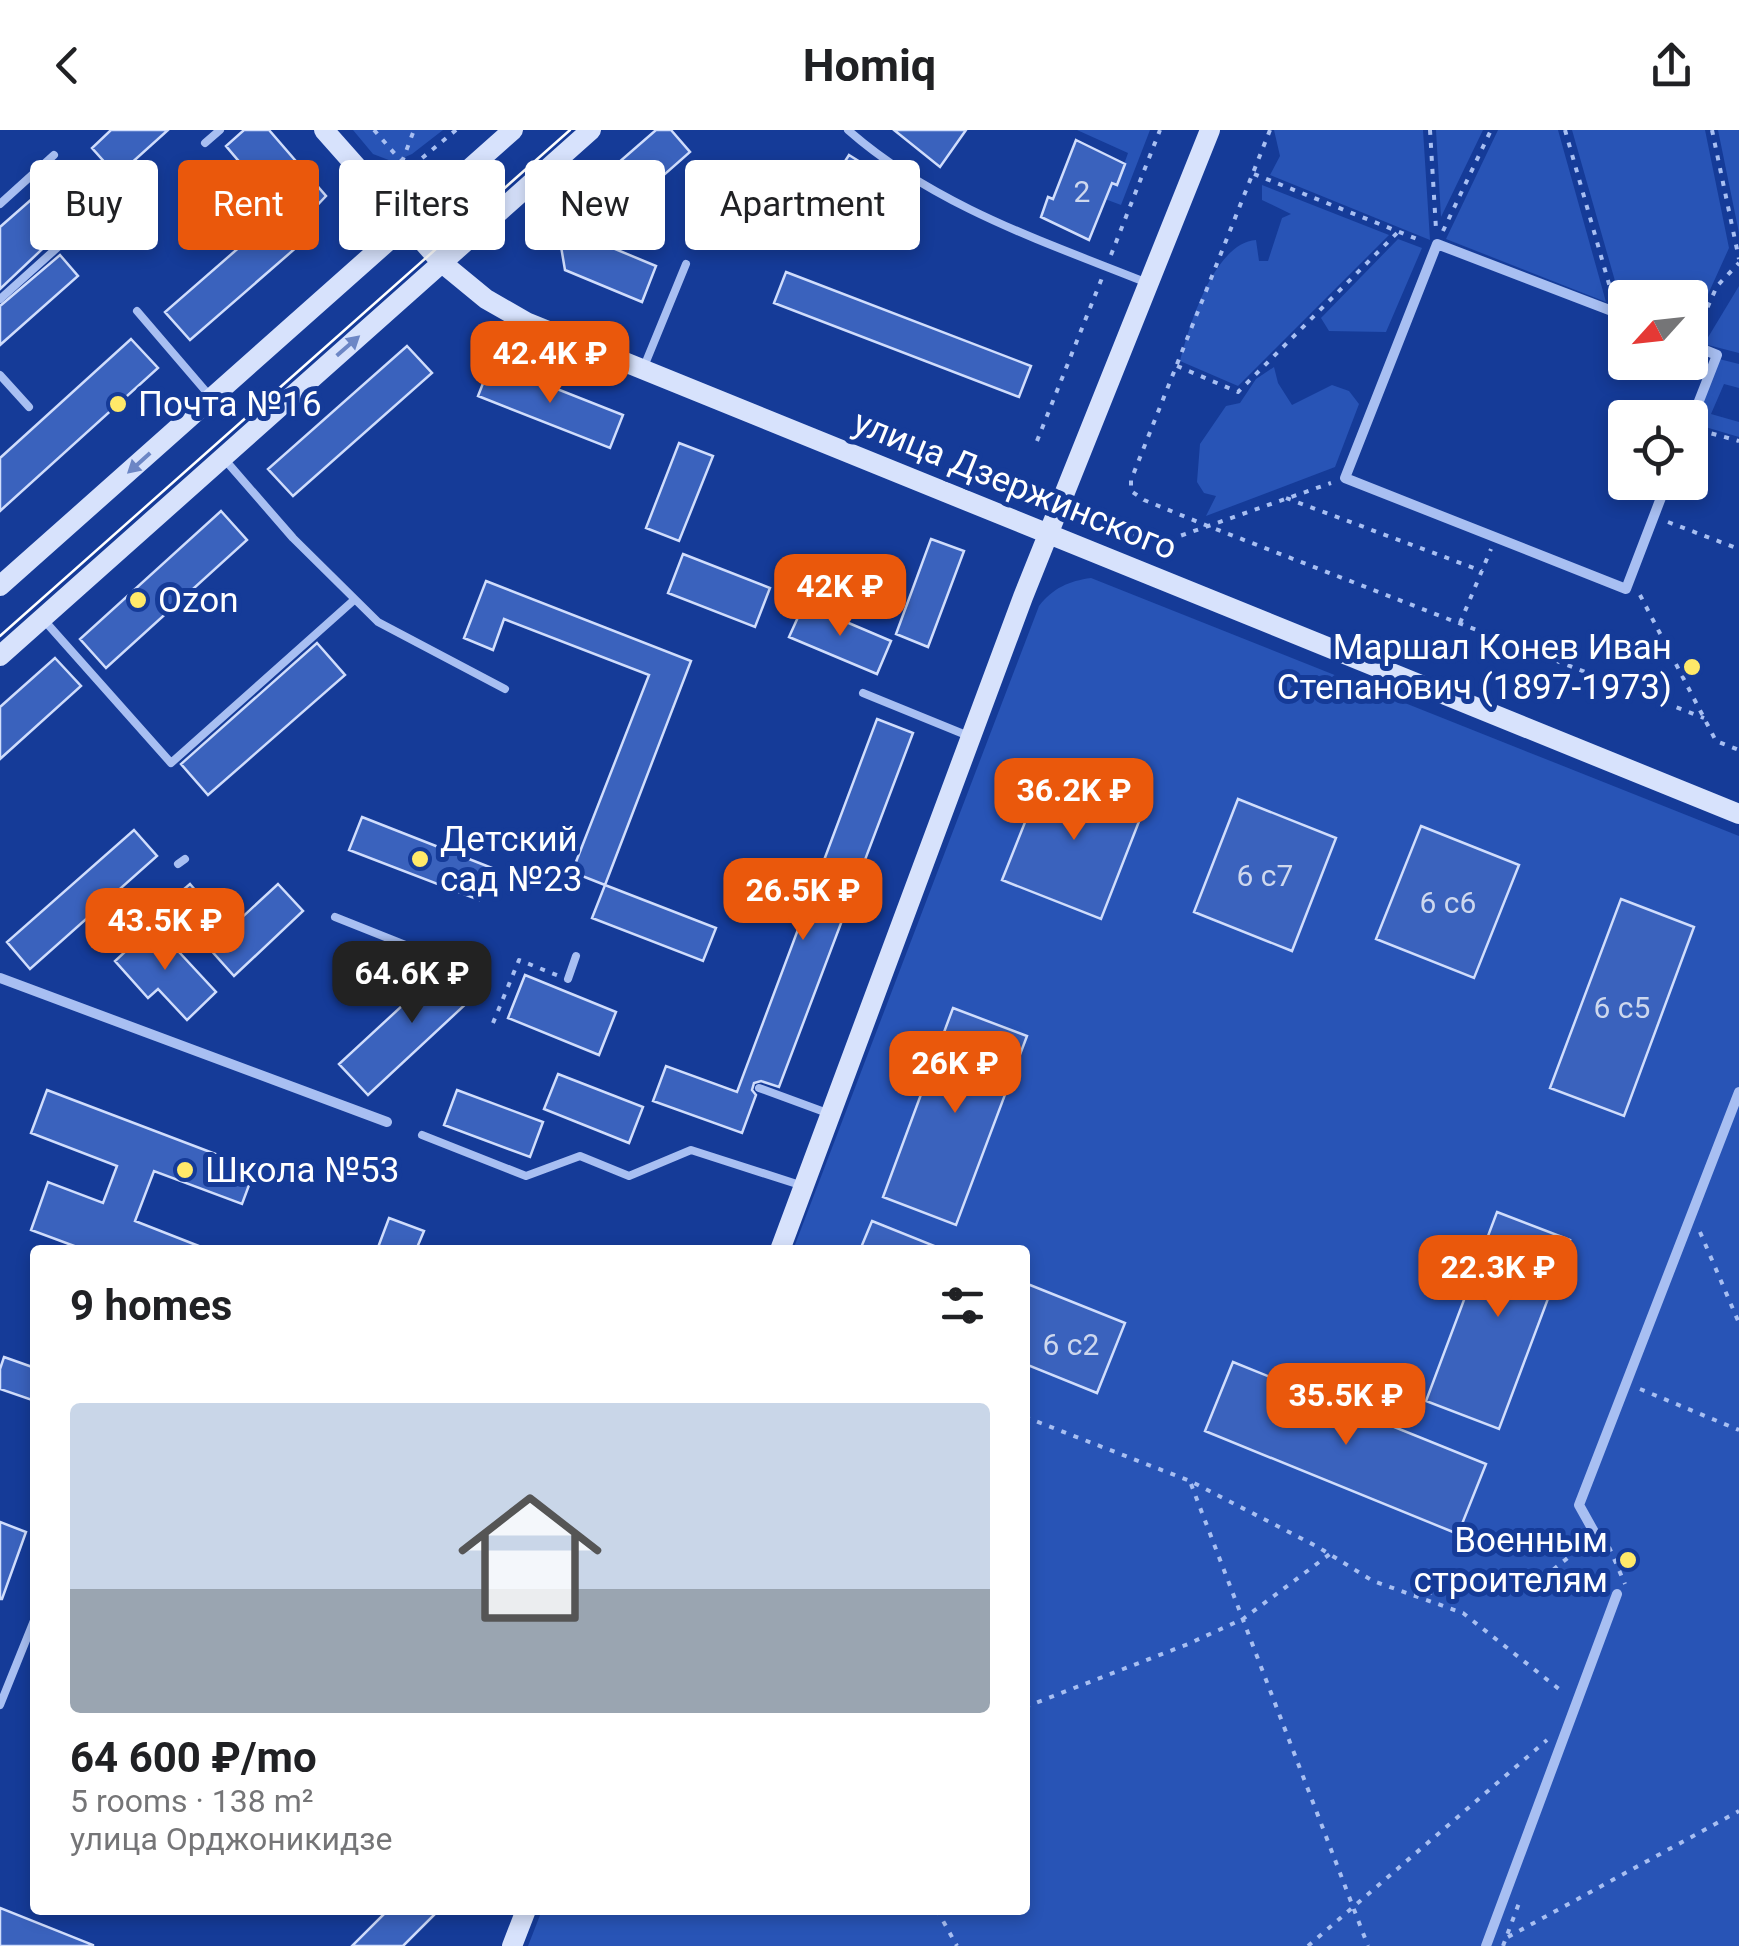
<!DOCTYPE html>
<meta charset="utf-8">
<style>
body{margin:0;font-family:Roboto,sans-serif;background:#f6f6f6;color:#202124;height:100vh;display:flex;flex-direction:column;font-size:38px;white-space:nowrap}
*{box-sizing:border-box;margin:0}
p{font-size:32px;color:#757577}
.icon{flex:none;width:55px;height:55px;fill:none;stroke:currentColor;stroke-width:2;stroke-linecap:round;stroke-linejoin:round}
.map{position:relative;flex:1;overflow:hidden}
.panel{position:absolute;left:30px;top:1115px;width:1000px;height:670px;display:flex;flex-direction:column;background:#fff;border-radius:10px;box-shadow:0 5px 15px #0003}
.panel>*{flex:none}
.guide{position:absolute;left:30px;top:30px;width:1000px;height:90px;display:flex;gap:20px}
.needle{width:65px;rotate:243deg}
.controls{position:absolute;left:1608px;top:150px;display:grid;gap:20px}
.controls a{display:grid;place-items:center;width:100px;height:100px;border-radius:10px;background:#fff;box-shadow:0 5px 15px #0003;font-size:50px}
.price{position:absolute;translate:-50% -85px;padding:0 22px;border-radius:20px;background:#ea580c;color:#fff;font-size:32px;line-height:65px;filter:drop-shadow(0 2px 5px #0008)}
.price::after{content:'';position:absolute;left:50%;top:60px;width:30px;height:22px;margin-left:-15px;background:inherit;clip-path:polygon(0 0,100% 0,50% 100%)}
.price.active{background:#222;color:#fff}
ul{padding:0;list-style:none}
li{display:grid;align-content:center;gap:20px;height:530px;padding:0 40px}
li+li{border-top:2px solid #e0e0e0}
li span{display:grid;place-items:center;height:310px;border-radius:10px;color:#555}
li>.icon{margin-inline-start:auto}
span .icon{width:180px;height:180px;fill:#fffc;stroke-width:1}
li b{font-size:42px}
h2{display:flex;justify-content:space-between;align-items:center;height:120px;padding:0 40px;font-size:42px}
.tag{padding:0 35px;border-radius:10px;background:#fff;box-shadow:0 5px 15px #0003;font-size:35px;line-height:90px}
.tag.active{background:#ea580c;color:#fff}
header{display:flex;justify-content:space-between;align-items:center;height:130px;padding:0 40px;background:#fff;font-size:45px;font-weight:700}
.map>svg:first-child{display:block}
.green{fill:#2854b6}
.building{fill:#3a62bd;stroke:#d0ddfc;stroke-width:2.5}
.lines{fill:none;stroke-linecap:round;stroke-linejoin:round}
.path{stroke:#a8bff2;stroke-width:4;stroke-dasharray:5 8;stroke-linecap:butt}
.lane{stroke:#a8bff2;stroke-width:8}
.street{stroke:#a8bff2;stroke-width:10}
.secondary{stroke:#d7e2fc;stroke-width:20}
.tram{stroke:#fff;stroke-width:2.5}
.oneway{fill:#6c86c5}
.poi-dot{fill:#ffe969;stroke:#153b98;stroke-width:4}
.labels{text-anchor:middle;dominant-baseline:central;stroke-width:10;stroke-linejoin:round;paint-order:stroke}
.number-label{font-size:30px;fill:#ced8ee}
.poi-label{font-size:35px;fill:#fff;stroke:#153b98;text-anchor:start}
.street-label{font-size:35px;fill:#fff;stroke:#153b98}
</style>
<header><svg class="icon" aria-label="back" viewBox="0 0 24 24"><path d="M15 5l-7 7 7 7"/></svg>Homiq<svg class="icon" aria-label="share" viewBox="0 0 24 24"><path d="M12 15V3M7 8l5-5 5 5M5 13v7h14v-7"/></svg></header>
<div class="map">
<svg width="1739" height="1816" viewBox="0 0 1739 1816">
<rect width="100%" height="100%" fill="#153b98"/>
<path class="green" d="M353 0H443L412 24 394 32 373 24Z
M1077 0H1150L1121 75 1105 69 1111 53 1117 54 1128 23Z
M1274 0H1423L1430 110 1270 45 1280 26Z
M1436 0H1483L1441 87Z
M1498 0H1558L1606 172 1446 109Z
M1572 0H1705L1729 118 1690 204V168H1625V180L1623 179Z
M1718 0H1739V103Z
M1262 55 1389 105 1238 256 1180 231C1189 196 1214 113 1256 110L1259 131H1268L1282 88 1291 84 1262 70Z
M1398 109 1422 118 1386 202 1329 201 1321 188Z
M1739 156V223L1704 214Z
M1719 229 1739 234V258L1724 254 1711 284 1739 292V307L1695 294Z
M1274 237 1278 253 1292 275 1332 255 1349 261 1359 274 1335 337 1206 386 1216 366 1204 363 1197 352 1200 314 1226 276 1240 273 1256 249Z
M1091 448 1739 706V1816H528L542 1780H1025V1120H793L1039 476C1053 458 1069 451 1091 448Z"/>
<path class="building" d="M111 0H168L117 46 92 18Z
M244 0H269L326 66 308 85 306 109 190 210 165 182 281 81 226 16Z
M656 0H671L690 22 591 109 656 136 642 172 565 140 556 87Z
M894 0H966L940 37Z
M1076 10 1125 34 1117 55 1112 53 1089 110 1041 87 1048 67 1053 69Z
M849 25 876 42 853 78 826 61Z
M66 39 93 71 0 159V97Z
M60 125 78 146 0 215V176Z
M786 142 1031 236 1019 267 774 173Z
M131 209 158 238 0 381V328Z
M407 216 432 243 293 366 268 339Z
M491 233 623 285 610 318 478 266Z
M679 313 713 326 679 411 646 398Z
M221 381 247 410 106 538 80 509Z
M931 409 964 421 928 517 896 504Z
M683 424 770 458 755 497 668 463Z
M486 451 691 531 605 755 572 742 649 545 504 489 493 520 464 508Z
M804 474 891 511 877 544 789 507Z
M317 513 345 545 208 665 181 634Z
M55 528 81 556 0 629V577Z
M877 589 913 603 779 957 761 951 754 953 752 960 756 965 742 1003 653 971 666 936 737 962Z
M1047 637 1145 676 1101 789 1002 750Z
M1238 669 1336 708 1292 821 1194 782Z
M362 687 492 738 479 770 349 720Z
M1421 696 1519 735 1474 848 1376 809Z
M134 700 157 726 30 839 7 812Z
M190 754 203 769 182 787 169 772Z
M278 754 303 781 234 846 209 818Z
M605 755 716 798 703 831 592 788Z
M1621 769 1694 797 1624 986 1550 958Z
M154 795 216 862 187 890 158 859 148 868 115 831Z
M456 826 484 857 368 965 339 934Z
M525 845 616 882 599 925 508 888Z
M953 878 1027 906 956 1095 883 1067Z
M558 944 643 977 629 1013 544 979Z
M47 960 255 1039 242 1074 154 1041 135 1091 209 1120H85L31 1100 48 1052 103 1073 117 1036 31 1003Z
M457 960 543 992 530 1027 444 995Z
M1497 1082 1570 1110 1499 1299 1426 1271Z
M389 1088 424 1101 416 1120H377Z
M872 1091 942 1119V1120H860Z
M1025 1153 1125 1193 1097 1263 1025 1234Z
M4 1227 35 1238V1271L0 1259V1239Z
M1233 1232 1486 1334 1458 1404 1205 1301Z
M0 1392 26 1402 2 1469H0Z
M0 1778 93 1815V1816H0Z
M388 1780H439L403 1816H352Z"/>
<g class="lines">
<path class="path" d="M374 0 402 32 415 34 456 0
M1270 0 1131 350V361L1144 370 1208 396 1704 588
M1430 0 1436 99
M1565 0 1613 168
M1712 0 1739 129
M402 32 414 0
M1254 44 1422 111
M1443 101 1491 0
M1111 125 1160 0
M1697 201 1717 156 1739 133
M1177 236 1238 262 1398 102
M1699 300 1739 311
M1037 311 1102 148
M1286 368 1482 441
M1668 392 1739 419
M1133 405 1154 415 1331 353
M1640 465 1716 611 1739 620
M1460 493 1491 419
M493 893 519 830 559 846
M1700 1102 1739 1193
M1640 1259 1739 1300
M1025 1287 1190 1351 1318 1417 1373 1451 1463 1483 1564 1563
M1191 1354 1368 1816
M1609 1417 1625 1454
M1414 1464 1515 1456 1554 1439 1586 1413
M1025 1577 1188 1514 1243 1489 1330 1424
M937 1780 957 1816
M1508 1807 1739 1681
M1308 1816 1547 1610
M1503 1816 1519 1773"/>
<path class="lane" d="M848 0C933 75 1042 111 1145 152
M205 13 220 0
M0 74 54 25
M0 169 97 82
M137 181 209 265
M643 239 686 134
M0 245 29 277
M226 331 293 408 378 492 505 559
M43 489 171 633 354 470
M863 563 971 607
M178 734 185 729
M335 787 418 820
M568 849 576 826
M759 958 830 984
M422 1005 526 1046 580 1026 629 1046 691 1020 800 1055
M0 1575 35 1488"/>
<path class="street" d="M1625 186 1437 114 1345 348 1626 459 1667 352
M1690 214 1717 225 1690 294
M0 848 387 992
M1598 1409 1579 1375 1739 962
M1486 1816 1617 1464"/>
<path class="secondary" d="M324 0 441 132 486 169 526 192 1739 684
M0 456 513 0
M0 526 591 0
M780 1120 1023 467 1210 0
M512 1816 526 1780"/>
<path class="tram" d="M0 506 570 0"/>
</g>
<defs><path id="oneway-solid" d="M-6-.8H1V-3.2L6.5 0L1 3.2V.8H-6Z" transform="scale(2.5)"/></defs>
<g class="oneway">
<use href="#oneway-solid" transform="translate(348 216) rotate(-41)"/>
<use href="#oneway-solid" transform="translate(139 333) rotate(138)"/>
</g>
<g class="poi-dot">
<circle cx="118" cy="274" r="10"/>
<circle cx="138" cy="470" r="10"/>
<circle cx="1692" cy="537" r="10"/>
<circle cx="420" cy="729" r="10"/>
<circle cx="185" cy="1040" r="10"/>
<circle cx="1628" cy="1430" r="10"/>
</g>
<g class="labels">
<g class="number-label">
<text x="1082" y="61">2</text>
<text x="1265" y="745">6 с7</text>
<text x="1448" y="772">6 с6</text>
<text x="1622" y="877">6 с5</text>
<text x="1071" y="1214">6 с2</text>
</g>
<g class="poi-label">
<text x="138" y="274">Почта №16</text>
<text x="158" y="470">Ozon</text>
<text x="1672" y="517" text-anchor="end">Маршал Конев Иван<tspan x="1672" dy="40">Степанович (1897-1973)</tspan></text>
<text x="440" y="709">Детский<tspan x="440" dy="40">сад №23</tspan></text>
<text x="205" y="1040">Школа №53</text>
<text x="1608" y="1410" text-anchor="end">Военным<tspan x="1608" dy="40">строителям</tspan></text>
</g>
<g class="street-label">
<text transform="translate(1015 355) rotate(22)">улица Дзержинского</text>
</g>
</g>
</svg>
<div class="controls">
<a><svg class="needle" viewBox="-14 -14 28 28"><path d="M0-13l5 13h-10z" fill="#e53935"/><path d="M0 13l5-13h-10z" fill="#757577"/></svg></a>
<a><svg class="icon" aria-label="locate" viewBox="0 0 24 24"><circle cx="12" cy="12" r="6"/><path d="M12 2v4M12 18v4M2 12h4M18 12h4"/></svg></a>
</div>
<b class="price" style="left:550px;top:276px">42.4K ₽</b>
<b class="price" style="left:840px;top:509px">42K ₽</b>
<b class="price" style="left:1074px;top:713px">36.2K ₽</b>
<b class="price" style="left:803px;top:813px">26.5K ₽</b>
<b class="price" style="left:165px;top:843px">43.5K ₽</b>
<b class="price active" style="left:412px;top:896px">64.6K ₽</b>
<b class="price" style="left:955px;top:986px">26K ₽</b>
<b class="price" style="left:1498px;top:1190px">22.3K ₽</b>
<b class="price" style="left:1346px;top:1318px">35.5K ₽</b>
<div class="guide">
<a class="tag">Buy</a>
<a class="tag active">Rent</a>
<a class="tag">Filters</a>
<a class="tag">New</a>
<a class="tag">Apartment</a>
</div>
<section class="panel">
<h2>9 homes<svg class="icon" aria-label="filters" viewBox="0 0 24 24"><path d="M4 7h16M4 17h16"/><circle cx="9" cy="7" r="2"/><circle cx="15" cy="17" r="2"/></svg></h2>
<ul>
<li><span style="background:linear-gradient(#c9d6e8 60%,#9aa5b1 0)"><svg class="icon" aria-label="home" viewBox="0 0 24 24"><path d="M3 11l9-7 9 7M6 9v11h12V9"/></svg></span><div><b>64 600 ₽/mo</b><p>5 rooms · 138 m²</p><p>улица Орджоникидзе</p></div></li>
</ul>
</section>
</div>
